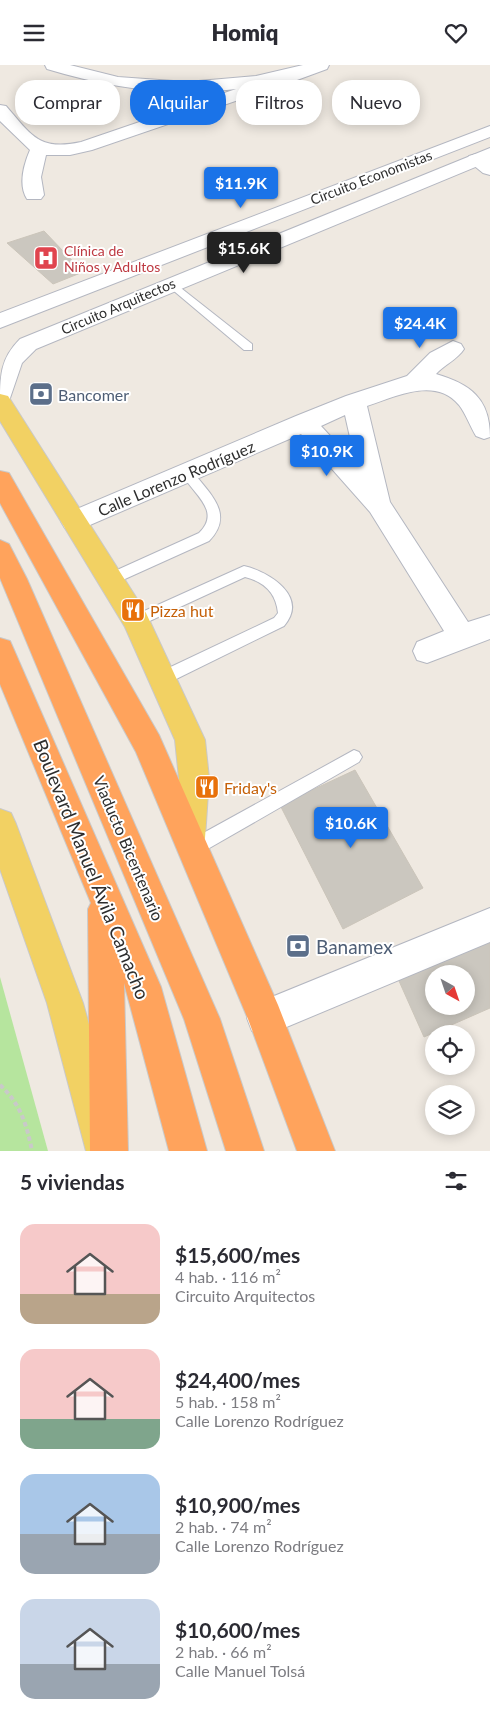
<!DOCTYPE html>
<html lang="es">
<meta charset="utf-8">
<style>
body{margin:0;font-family:Lato,sans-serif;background:#f2f2f3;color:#2b2b33;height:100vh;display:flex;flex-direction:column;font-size:19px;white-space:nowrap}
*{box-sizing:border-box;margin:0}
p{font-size:16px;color:#7c7c81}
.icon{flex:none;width:28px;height:28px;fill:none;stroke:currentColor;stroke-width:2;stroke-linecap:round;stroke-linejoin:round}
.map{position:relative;height:1086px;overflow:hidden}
.panel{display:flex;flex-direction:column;background:#fff;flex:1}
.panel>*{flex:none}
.top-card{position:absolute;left:15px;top:15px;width:460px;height:45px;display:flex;gap:10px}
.needle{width:32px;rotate:140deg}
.tools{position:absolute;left:425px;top:900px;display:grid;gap:10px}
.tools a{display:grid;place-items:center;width:50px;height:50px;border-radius:50%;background:#fff;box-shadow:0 2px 12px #0003;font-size:25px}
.price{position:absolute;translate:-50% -42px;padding:0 11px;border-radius:5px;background:#1a73e8;color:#fff;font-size:16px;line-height:32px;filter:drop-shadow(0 1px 2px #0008)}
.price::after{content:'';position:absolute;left:50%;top:30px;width:15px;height:11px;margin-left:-8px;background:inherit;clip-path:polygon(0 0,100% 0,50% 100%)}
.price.on{background:#222;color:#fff}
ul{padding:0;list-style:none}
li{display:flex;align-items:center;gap:15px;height:125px;padding:0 20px}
li span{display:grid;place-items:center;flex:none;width:140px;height:100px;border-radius:15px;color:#555}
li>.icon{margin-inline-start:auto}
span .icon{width:60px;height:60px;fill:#fffc;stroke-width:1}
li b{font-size:21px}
h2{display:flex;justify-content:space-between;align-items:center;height:60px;padding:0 20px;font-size:21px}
.tag{padding:0 18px;border-radius:20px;background:#fff;box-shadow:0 2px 12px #0003;font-size:18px;line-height:45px}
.tag.on{background:#1a73e8;color:#fff}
header{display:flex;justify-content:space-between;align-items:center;height:65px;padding:0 20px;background:#fff;font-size:22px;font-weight:800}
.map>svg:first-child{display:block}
.green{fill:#b6e59e}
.building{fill:#cbc7bf;stroke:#cbc5ba;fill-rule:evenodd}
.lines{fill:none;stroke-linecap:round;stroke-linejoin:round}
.lane-casing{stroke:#b4b7c1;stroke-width:2}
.street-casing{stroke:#b4b7c1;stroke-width:2}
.secondary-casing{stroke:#b4b7c1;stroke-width:2}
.primary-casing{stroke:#c9c9c9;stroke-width:2}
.highway-casing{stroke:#c9c9c9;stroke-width:2}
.path{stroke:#c9c9c9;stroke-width:4;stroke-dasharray:4.5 3;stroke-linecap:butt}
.lane{fill:#fff;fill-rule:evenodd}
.street{fill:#fff;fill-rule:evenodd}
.secondary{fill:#fff;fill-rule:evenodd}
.primary{fill:#f2d163;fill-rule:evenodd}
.highway{fill:#ffa35c;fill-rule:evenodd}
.labels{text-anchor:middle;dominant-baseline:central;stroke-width:4;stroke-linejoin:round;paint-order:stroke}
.far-street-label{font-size:14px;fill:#2e2e2e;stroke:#fff}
.far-health-label{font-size:14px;fill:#be3a42;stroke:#fff;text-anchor:start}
.service-label{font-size:16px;fill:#4e5e75;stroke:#fff;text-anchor:start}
.street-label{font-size:16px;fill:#2e2e2e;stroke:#fff}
.food-label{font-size:16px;fill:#c56008;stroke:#fff;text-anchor:start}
.near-street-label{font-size:19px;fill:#2e2e2e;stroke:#fff}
.near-service-label{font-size:19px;fill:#4e5e75;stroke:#fff;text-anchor:start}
</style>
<header><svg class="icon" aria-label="menu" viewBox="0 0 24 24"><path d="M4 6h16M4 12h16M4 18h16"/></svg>Homiq<svg class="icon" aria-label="heart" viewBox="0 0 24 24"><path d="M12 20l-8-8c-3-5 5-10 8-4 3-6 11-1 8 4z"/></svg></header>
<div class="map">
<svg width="490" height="1086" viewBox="0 0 490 1086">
<rect width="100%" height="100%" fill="#efe9e1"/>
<path class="green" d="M0 912 48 1086H0Z"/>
<path class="building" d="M44 166 83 207 53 219 7 178Z
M355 705 423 823 343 864 280 740Z
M490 867V943L424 972 395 907ZM434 909H466V941H434Z"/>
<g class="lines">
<defs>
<path id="lane" d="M172 216 252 279V285H244L168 221 167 219Z
M188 404 192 406C210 429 235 449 209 476L116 518H106L104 514 106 510 199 468C222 446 193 429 182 409Z
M244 501C270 507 309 532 284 561L168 618 163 619 158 618 156 613 158 608 274 553 278 548C276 528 265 517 245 512L141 560 136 562 131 560 129 556 131 552Z
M354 685 359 687 362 692 359 697 199 789 193 791 187 789 185 783 187 777Z"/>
<path id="street" d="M45 0H70L118 12 187 17 256 11 303 0H329L327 4 297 15 92 85 70 90H46L41 112 44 130 41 134H27C18 120 24 99 30 85L0 56V40L6 41C32 71 39 86 81 77L236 24C172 32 109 23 47 4Z
M476 89 490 96V110L483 108 467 95 469 91Z
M453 276 461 279 464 284C458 294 444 300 436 309 470 319 490 333 490 372L484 374 476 371C470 361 466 349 459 340 435 311 395 332 367 341L390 437 468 557 490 550V574L427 598 417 595 413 586 417 577 444 566 370 447 301 369 83 463 74 466 65 463 61 456 65 449 296 351 346 331 407 311 430 288ZM345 350 356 399 321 361Z
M490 843V877L265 971 252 966 247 953 252 940Z"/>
<path id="secondary" d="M490 61V72L0 263V248Z
M490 83V96L36 284 22 298 8 339 0 341C0 311 0 294 20 274Z"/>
<path id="primary" d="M0 329 8 331 146 548 205 675 209 713 205 773 200 784 189 789 178 784 173 773 179 713 175 675 125 562 0 356Z
M0 744 11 748 16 759 83 938 124 1086H86L47 938 0 804Z"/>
<path id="highway" d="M0 406 9 408 159 670 278 940 335 1086H297L248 954 136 687 0 438Z
M0 475 9 479 27 514 220 954 264 1086H226L184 954 0 513Z
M0 573 10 576 14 585 161 922 207 1086H169L124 918 128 1086H90L88 844 91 838 0 619Z"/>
</defs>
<use href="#lane" class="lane-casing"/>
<use href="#street" class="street-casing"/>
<use href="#secondary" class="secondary-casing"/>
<use href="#primary" class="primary-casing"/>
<use href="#highway" class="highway-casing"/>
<path class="path" d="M0 1020C20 1038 27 1060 32 1086"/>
<use href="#lane" class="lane"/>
<use href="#street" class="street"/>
<use href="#secondary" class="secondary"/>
<use href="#primary" class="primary"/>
<use href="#highway" class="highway"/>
</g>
<defs>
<symbol id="hospital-square" viewBox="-11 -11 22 22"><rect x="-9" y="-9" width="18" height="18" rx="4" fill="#e0444e" stroke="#fff"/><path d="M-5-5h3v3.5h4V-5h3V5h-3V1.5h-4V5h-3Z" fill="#fff"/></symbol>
<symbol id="bank-square" viewBox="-11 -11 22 22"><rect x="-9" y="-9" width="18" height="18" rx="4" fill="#5c6f8a" stroke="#fff"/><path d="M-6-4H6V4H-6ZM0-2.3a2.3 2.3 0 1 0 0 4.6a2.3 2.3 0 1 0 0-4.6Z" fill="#fff"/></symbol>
<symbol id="restaurant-square" viewBox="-11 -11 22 22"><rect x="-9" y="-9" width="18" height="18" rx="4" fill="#e8710a" stroke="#fff"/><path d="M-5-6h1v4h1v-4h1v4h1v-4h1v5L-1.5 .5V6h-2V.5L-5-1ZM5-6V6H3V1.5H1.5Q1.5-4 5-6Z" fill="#fff"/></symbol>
</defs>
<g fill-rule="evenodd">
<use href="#hospital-square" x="32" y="179" width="28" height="28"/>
<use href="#bank-square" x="27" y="315" width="28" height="28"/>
<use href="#restaurant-square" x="119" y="531" width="28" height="28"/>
<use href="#restaurant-square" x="193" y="708" width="28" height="28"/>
<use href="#bank-square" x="284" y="867" width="28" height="28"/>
</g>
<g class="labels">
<g class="far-street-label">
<text transform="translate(371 112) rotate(-21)">Circuito Economistas</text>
<text transform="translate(118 241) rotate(-23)">Circuito Arquitectos</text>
</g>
<g class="far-health-label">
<text x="64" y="185">Clínica de<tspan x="64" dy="16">Niños y Adultos</tspan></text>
</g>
<g class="service-label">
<text x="58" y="329">Bancomer</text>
</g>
<g class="street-label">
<text transform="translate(176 413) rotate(-23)">Calle Lorenzo Rodríguez</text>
<text transform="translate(129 783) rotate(67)">Viaducto Bicentenario</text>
</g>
<g class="food-label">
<text x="150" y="545">Pizza hut</text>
<text x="224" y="722">Friday's</text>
</g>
<g class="near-street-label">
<text transform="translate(92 804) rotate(68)">Boulevard Manuel Ávila Camacho</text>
</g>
<g class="near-service-label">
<text x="316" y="881">Banamex</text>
</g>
</g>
</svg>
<div class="tools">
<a><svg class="needle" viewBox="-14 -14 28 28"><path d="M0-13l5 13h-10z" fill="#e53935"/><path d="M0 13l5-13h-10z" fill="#7c7c81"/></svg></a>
<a><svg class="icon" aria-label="locate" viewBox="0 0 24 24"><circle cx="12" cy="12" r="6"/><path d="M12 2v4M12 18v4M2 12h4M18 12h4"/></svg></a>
<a><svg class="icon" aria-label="layers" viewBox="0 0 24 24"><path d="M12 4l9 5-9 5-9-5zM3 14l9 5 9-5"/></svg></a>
</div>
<b class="price" style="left:241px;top:144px">$11.9K</b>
<b class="price on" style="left:244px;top:209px">$15.6K</b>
<b class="price" style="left:420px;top:284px">$24.4K</b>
<b class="price" style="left:327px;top:412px">$10.9K</b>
<b class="price" style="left:351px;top:784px">$10.6K</b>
<div class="top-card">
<a class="tag">Comprar</a>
<a class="tag on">Alquilar</a>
<a class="tag">Filtros</a>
<a class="tag">Nuevo</a>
</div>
</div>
<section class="panel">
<h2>5 viviendas<svg class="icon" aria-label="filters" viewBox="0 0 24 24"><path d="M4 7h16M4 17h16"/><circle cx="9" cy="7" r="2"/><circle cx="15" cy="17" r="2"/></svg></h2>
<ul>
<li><span style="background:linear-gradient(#f6c9c9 70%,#b9a48a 0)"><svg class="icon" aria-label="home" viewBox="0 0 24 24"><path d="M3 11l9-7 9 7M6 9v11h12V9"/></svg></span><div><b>$15,600/mes</b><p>4 hab. · 116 m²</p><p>Circuito Arquitectos</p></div></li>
<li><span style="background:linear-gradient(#f6c9c9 70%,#7fa58c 0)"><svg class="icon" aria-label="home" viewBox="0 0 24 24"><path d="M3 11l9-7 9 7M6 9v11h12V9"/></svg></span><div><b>$24,400/mes</b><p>5 hab. · 158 m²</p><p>Calle Lorenzo Rodríguez</p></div></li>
<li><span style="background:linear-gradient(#a9c7e8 60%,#9aa5b1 0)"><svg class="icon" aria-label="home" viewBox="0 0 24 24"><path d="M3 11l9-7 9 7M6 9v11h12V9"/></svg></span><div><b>$10,900/mes</b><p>2 hab. · 74 m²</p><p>Calle Lorenzo Rodríguez</p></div></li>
<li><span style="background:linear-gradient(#c9d6e8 65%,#9aa5b1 0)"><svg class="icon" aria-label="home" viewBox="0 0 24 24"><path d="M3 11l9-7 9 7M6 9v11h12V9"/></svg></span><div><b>$10,600/mes</b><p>2 hab. · 66 m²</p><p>Calle Manuel Tolsá</p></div></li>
</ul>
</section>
